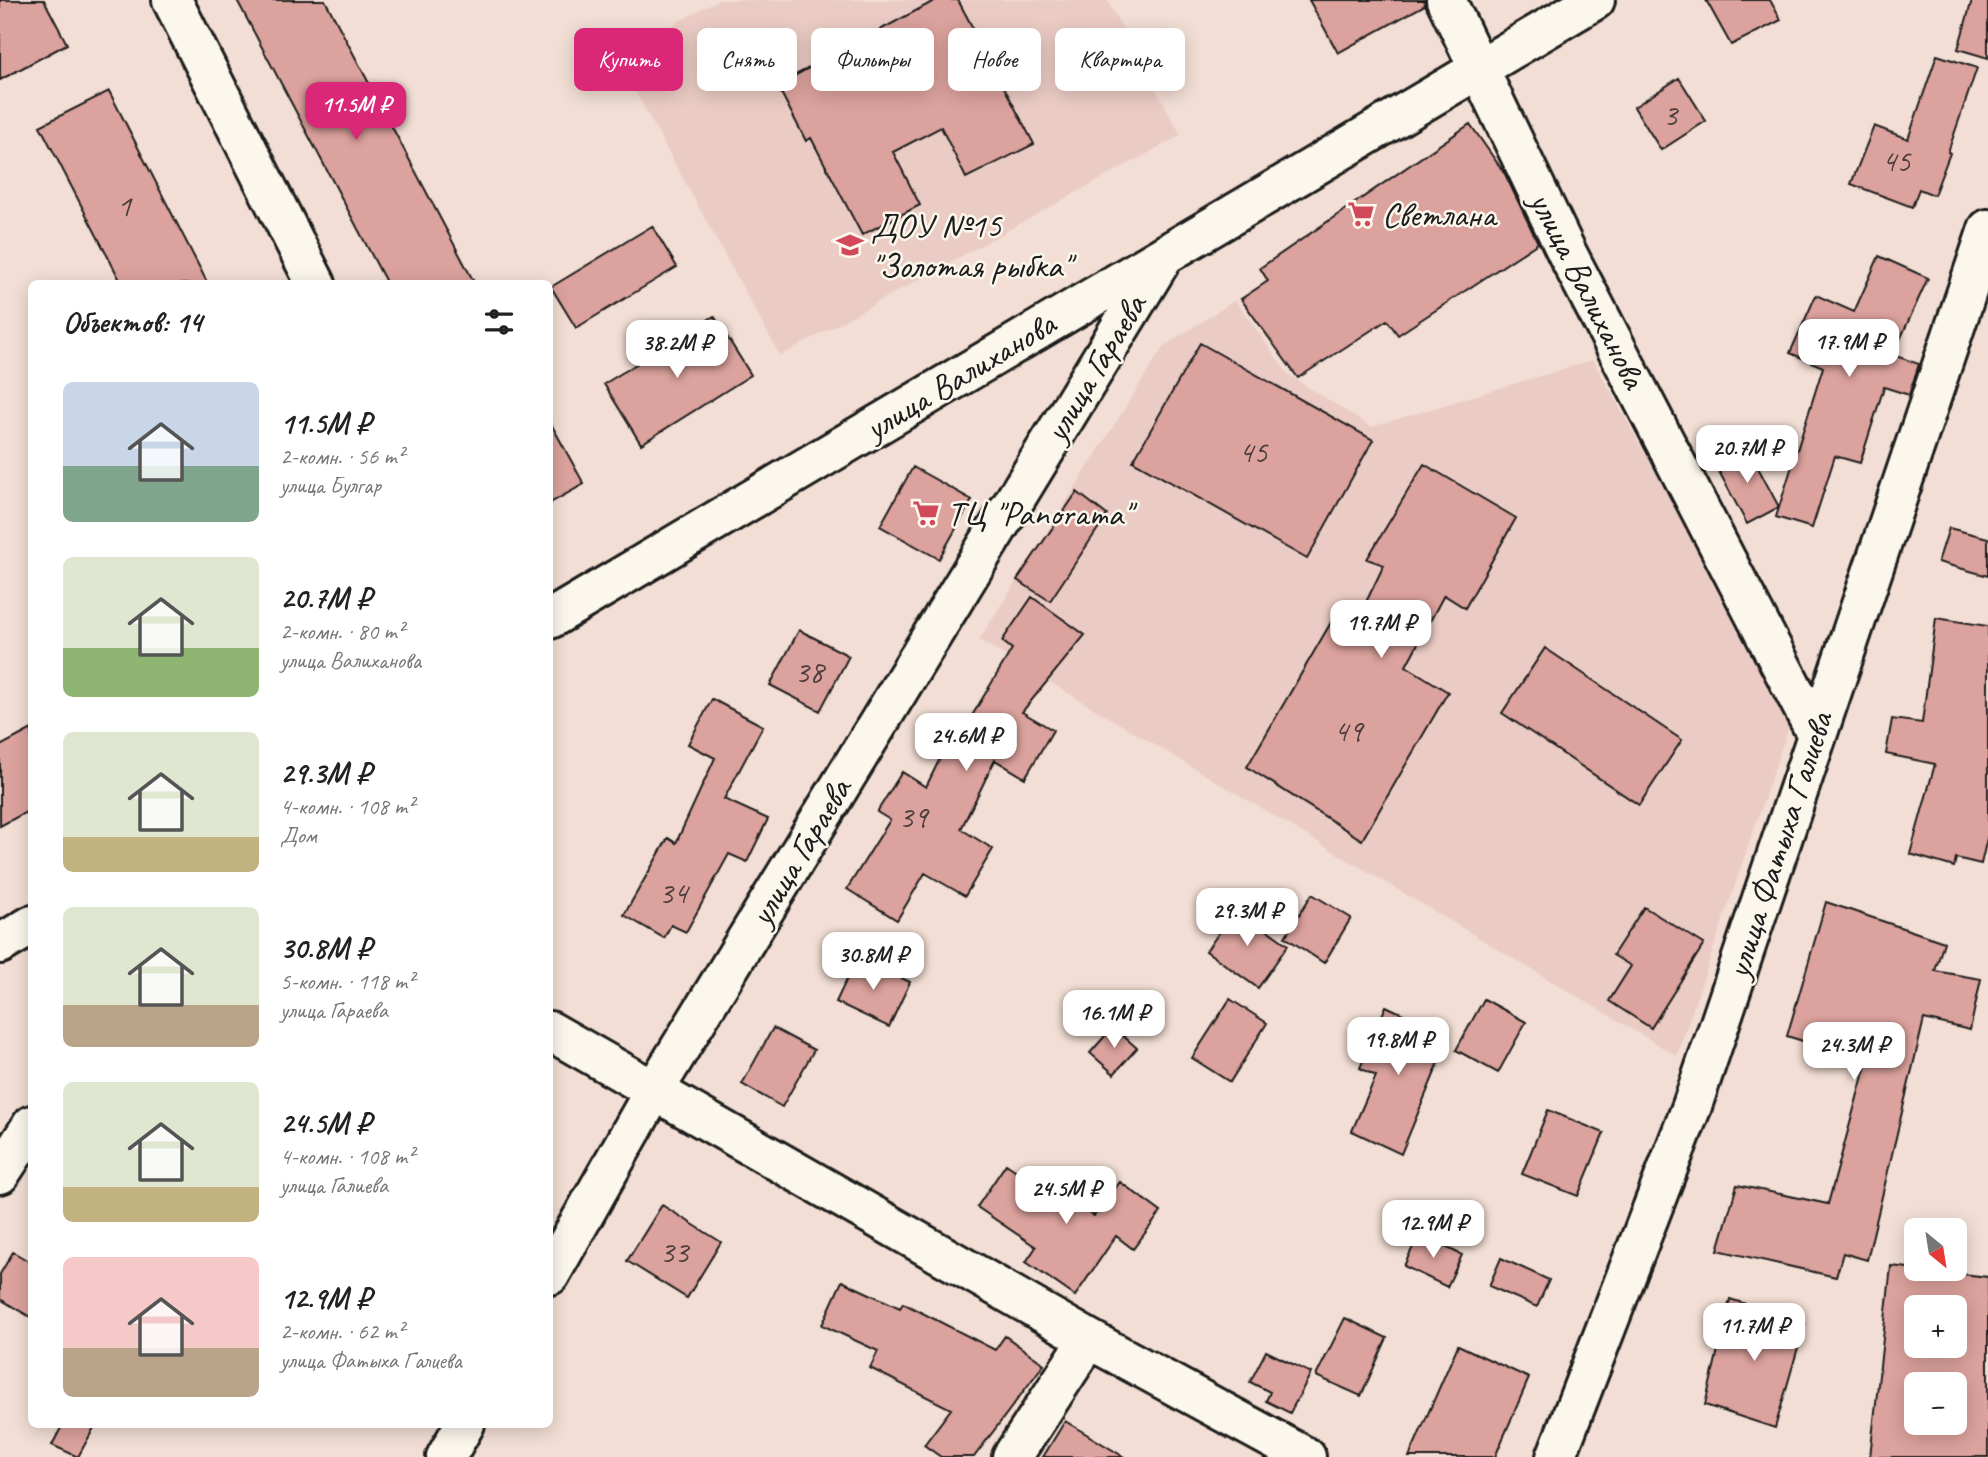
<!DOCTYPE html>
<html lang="ru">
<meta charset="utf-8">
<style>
body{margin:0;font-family:Caveat,sans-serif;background:#f2f2f2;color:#222;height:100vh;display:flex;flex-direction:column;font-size:26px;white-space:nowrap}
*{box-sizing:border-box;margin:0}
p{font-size:23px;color:#767676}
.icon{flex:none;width:38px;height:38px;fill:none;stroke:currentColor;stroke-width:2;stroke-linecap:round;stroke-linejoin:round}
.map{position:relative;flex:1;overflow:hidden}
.panel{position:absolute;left:28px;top:280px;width:525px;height:1148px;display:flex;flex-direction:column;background:#fff;border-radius:10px;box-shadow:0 4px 18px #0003}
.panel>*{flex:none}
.hud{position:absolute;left:574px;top:28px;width:665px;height:63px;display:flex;gap:14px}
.needle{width:46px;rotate:150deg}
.controls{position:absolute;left:1904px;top:1218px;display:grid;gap:14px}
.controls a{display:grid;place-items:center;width:63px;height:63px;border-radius:10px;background:#fff;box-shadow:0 4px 18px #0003;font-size:35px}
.price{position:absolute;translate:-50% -60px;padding:0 16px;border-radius:14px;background:#fff;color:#222;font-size:23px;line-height:46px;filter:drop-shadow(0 2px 4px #0008)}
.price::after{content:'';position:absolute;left:50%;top:42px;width:21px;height:16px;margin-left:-10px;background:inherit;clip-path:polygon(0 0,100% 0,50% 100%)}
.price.selected{background:#db2777;color:#fff}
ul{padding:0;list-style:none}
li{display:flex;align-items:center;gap:21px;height:175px;padding:0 35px}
li span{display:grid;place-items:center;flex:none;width:196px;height:140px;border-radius:10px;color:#555}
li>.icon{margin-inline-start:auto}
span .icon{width:84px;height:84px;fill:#fffc;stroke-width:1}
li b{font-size:30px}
h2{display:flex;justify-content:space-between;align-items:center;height:84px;padding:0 35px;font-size:30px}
.tag{padding:0 24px;border-radius:10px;background:#fff;box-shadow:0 4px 18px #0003;font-size:24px;line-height:63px}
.tag.selected{background:#db2777;color:#fff}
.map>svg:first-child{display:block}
.built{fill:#ebccc4}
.building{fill:#dca29d;stroke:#1c1c1c;stroke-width:2;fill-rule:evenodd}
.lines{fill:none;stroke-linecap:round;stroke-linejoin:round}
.minor-casing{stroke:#1c1c1c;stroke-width:44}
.minor{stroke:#fbf7ec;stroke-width:38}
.labels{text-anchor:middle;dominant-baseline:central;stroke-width:5;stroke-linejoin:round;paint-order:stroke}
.number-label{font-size:32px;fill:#4c3e3c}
.poi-label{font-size:35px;fill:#1c1c1c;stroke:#fbf7ec;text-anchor:start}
.street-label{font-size:35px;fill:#1c1c1c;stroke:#fbf7ec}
</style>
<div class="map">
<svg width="1988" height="1457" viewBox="0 0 1988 1457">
<rect width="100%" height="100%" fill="#f2ded4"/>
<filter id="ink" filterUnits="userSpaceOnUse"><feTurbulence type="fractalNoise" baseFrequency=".0143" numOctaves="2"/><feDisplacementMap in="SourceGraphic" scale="14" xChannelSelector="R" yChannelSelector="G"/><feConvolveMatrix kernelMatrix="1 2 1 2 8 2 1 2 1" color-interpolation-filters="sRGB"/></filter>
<g filter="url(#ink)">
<path class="built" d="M718 0H1107L1181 135 780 356 616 56Z
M1235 300 1289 375 1371 427 1593 360 1792 717 1677 1056 979 640 1164 346Z"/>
<path class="building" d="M0 0H44L67 44 0 80Z
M237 0H325L475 284H387Z
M936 0H958L1034 144 966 178 941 127 893 152 920 205 862 235 811 138 806 141 777 85Z
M1309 0H1424L1425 5 1338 53Z
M1706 0H1770L1781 20 1731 45Z
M1972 0H1988V58L1958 49Z
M1937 55 1977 68 1948 152 1950 153 1934 195 1919 189 1912 207 1851 184 1874 126 1908 139Z
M1679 78 1706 121 1661 150 1634 107Z
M109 91 208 284H122L40 126Z
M1470 124 1505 174 1538 243 1398 335 1387 320 1298 378 1241 299 1268 281 1260 268Z
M652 226 677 267 576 328 551 287Z
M1879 256 1928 278 1893 355 1919 364 1909 395 1884 387 1860 463 1835 456 1812 528 1776 517 1823 367 1790 353 1816 295 1854 312Z
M714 316 751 375 641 444 604 384Z
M1200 343 1373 440 1307 559 1133 461Z
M550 422 584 484 550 503Z
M1747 447 1779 507 1747 524 1715 464Z
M1424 464 1516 518 1465 608 1444 595 1406 666 1448 692 1362 840 1247 767 1333 619 1352 631 1384 565 1367 559Z
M913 467 972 500 939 559 880 526Z
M1077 492 1107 515 1050 601 1017 580Z
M1949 528 1988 538V576L1938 562Z
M1032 597 1085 635 1022 712 1053 730 1025 778 995 760 961 829 993 849 965 896 925 873 897 920 847 889 890 820 877 812 902 772 926 787 946 746 952 749 1012 649 1002 641Z
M1936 618 1988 626V834L1981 864 1956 858 1954 867 1910 854 1935 764 1886 754 1892 719 1922 723Z
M799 630 849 656 820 711 770 685Z
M1545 648 1682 740 1639 805 1502 713Z
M712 699 763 726 724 799 768 819 747 862 729 854 686 932 671 925 664 938 624 915 668 838 676 843 715 758 688 744Z
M32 729V809L0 826V746Z
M1312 894 1351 918 1324 963 1285 937Z
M1826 902 1944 942 1935 971 1981 979 1970 1030 1924 1019 1867 1260 1843 1253 1836 1277 1718 1250 1737 1185 1828 1204 1867 1061 1787 1036Z
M1644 907 1704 944 1651 1028 1609 1001 1631 966 1613 955Z
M1237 908 1288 945 1258 988 1206 951Z
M857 957 910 982 889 1027 836 1002Z
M1230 999 1267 1023 1230 1082 1192 1058Z
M1484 999 1526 1022 1498 1073 1456 1050Z
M1386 1006 1450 1036 1401 1154 1352 1131 1376 1076 1360 1068Z
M1113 1027 1137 1048 1114 1074 1090 1053Z
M773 1028 814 1050 782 1107 742 1084Z
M1548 1110 1604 1133 1578 1196 1522 1174Z
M1006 1164 1066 1204 1070 1200 1094 1216 1120 1182 1161 1212 1133 1249 1116 1236 1075 1296 1026 1262 1036 1247 977 1207Z
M662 1205 721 1242 687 1298 627 1261Z
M1419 1234 1462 1255 1447 1287 1404 1266Z
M13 1252 32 1263V1318L0 1299V1274Z
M1501 1258 1549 1280 1537 1307 1489 1286Z
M1891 1266 1988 1277V1457H1870ZM1916 1307H1955V1346H1916ZM1916 1384H1955V1423H1916Z
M842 1281 900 1308 903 1303 995 1350 1005 1336 1044 1364 974 1457H941L924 1445 951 1409 870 1368 878 1351 822 1325Z
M1730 1299 1805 1323 1775 1428 1705 1405Z
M1345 1318 1387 1338 1361 1396 1316 1376Z
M1458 1345 1529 1378 1495 1457H1409Z
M1266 1351 1311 1373 1290 1413 1266 1401 1270 1392 1250 1382Z
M1065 1421 1124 1457H1043Z
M63 1424H96L78 1457 52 1445Z"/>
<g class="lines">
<defs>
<path id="minor" d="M172 0 316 284
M1446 0 1567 253 1816 733
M550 619 1595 0
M0 944 32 925
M550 1031 1089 1339 1306 1457
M0 1174 32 1125
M550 1275 655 1089 1162 259
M446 1457 465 1424
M1012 1457 1089 1339
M1556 1457 1692 1106 1988 229"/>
</defs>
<use href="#minor" class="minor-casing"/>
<use href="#minor" class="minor"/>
</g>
</g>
<defs>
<symbol id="supermarket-bare" viewBox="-9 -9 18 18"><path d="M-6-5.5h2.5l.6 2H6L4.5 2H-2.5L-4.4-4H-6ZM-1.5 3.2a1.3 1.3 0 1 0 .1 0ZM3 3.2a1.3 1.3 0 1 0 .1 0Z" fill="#d1495b" stroke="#fbf7ec" stroke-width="2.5" paint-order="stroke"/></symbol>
<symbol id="school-bare" viewBox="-9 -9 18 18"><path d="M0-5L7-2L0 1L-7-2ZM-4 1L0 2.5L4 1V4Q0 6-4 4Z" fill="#d1495b" stroke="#fbf7ec" stroke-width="2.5" paint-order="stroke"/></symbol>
</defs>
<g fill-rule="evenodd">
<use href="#supermarket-bare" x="1342" y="195" width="38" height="38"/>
<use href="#school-bare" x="831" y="226" width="38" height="38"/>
<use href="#supermarket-bare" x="907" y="494" width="38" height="38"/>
</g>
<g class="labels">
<g class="number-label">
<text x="1670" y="114">3</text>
<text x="1896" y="160">45</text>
<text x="124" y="205">1</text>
<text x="1253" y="451">45</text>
<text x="809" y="671">38</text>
<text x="1348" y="730">49</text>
<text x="913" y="816">39</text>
<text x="673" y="892">34</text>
<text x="674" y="1251">33</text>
</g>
<g class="poi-label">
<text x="1382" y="214">Светлана</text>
<text x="871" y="225">ДОУ №15<tspan x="871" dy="40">"Золотая рыбка"</tspan></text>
<text x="947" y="513">ТЦ "Panorama"</text>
</g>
<g class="street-label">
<text transform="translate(1588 290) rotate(63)">улица Валиханова</text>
<text transform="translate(1095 368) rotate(-59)">улица Гараева</text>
<text transform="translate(960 376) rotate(-31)">улица Валиханова</text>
<text transform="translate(1779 845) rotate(-72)">улица Фатыха Галиева</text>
<text transform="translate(800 852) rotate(-59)">улица Гараева</text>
</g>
</g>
</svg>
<div class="controls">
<a><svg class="needle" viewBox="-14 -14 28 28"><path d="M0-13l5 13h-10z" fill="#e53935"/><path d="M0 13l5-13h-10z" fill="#767676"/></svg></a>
<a>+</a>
<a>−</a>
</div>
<b class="price selected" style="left:356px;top:142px">11.5M ₽</b>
<b class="price" style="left:1849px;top:379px">17.9M ₽</b>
<b class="price" style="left:677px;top:380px">38.2M ₽</b>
<b class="price" style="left:1747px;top:485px">20.7M ₽</b>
<b class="price" style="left:1381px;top:660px">19.7M ₽</b>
<b class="price" style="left:966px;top:773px">24.6M ₽</b>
<b class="price" style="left:1247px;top:948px">29.3M ₽</b>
<b class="price" style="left:873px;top:992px">30.8M ₽</b>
<b class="price" style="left:1114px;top:1050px">16.1M ₽</b>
<b class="price" style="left:1398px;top:1077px">19.8M ₽</b>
<b class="price" style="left:1854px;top:1082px">24.3M ₽</b>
<b class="price" style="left:1066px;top:1226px">24.5M ₽</b>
<b class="price" style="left:1433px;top:1260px">12.9M ₽</b>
<b class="price" style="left:1754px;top:1363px">11.7M ₽</b>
<div class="hud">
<a class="tag selected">Купить</a>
<a class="tag">Снять</a>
<a class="tag">Фильтры</a>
<a class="tag">Новое</a>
<a class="tag">Квартира</a>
</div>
<section class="panel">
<h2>Объектов: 14<svg class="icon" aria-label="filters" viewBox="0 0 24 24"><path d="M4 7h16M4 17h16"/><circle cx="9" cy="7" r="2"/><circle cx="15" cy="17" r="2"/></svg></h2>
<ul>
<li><span style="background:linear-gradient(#c9d6e8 60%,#7fa58c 0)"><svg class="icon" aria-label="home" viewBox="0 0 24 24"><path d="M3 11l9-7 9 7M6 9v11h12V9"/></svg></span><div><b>11.5M ₽</b><p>2-комн. · 56 m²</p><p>улица Булгар</p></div></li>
<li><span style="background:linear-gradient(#dfe7d0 65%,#8fb573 0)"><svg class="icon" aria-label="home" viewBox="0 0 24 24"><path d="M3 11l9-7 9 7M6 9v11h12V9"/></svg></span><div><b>20.7M ₽</b><p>2-комн. · 80 m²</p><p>улица Валиханова</p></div></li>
<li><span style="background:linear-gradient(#dfe7d0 75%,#c2b280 0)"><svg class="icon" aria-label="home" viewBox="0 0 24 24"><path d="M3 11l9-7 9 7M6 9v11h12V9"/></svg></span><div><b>29.3M ₽</b><p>4-комн. · 108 m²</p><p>Дом</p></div></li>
<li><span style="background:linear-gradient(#dfe7d0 70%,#b9a48a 0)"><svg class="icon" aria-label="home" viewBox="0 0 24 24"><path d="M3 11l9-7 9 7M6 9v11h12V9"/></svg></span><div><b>30.8M ₽</b><p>5-комн. · 118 m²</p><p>улица Гараева</p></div></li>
<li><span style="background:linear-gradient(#dfe7d0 75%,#c2b280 0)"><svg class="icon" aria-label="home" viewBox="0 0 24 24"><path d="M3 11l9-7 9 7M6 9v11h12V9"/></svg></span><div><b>24.5M ₽</b><p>4-комн. · 108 m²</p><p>улица Галиева</p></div></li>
<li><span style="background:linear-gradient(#f6c9c9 65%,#b9a48a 0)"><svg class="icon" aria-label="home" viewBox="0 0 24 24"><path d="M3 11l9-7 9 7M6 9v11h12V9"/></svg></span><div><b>12.9M ₽</b><p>2-комн. · 62 m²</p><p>улица Фатыха Галиева</p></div></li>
</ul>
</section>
</div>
